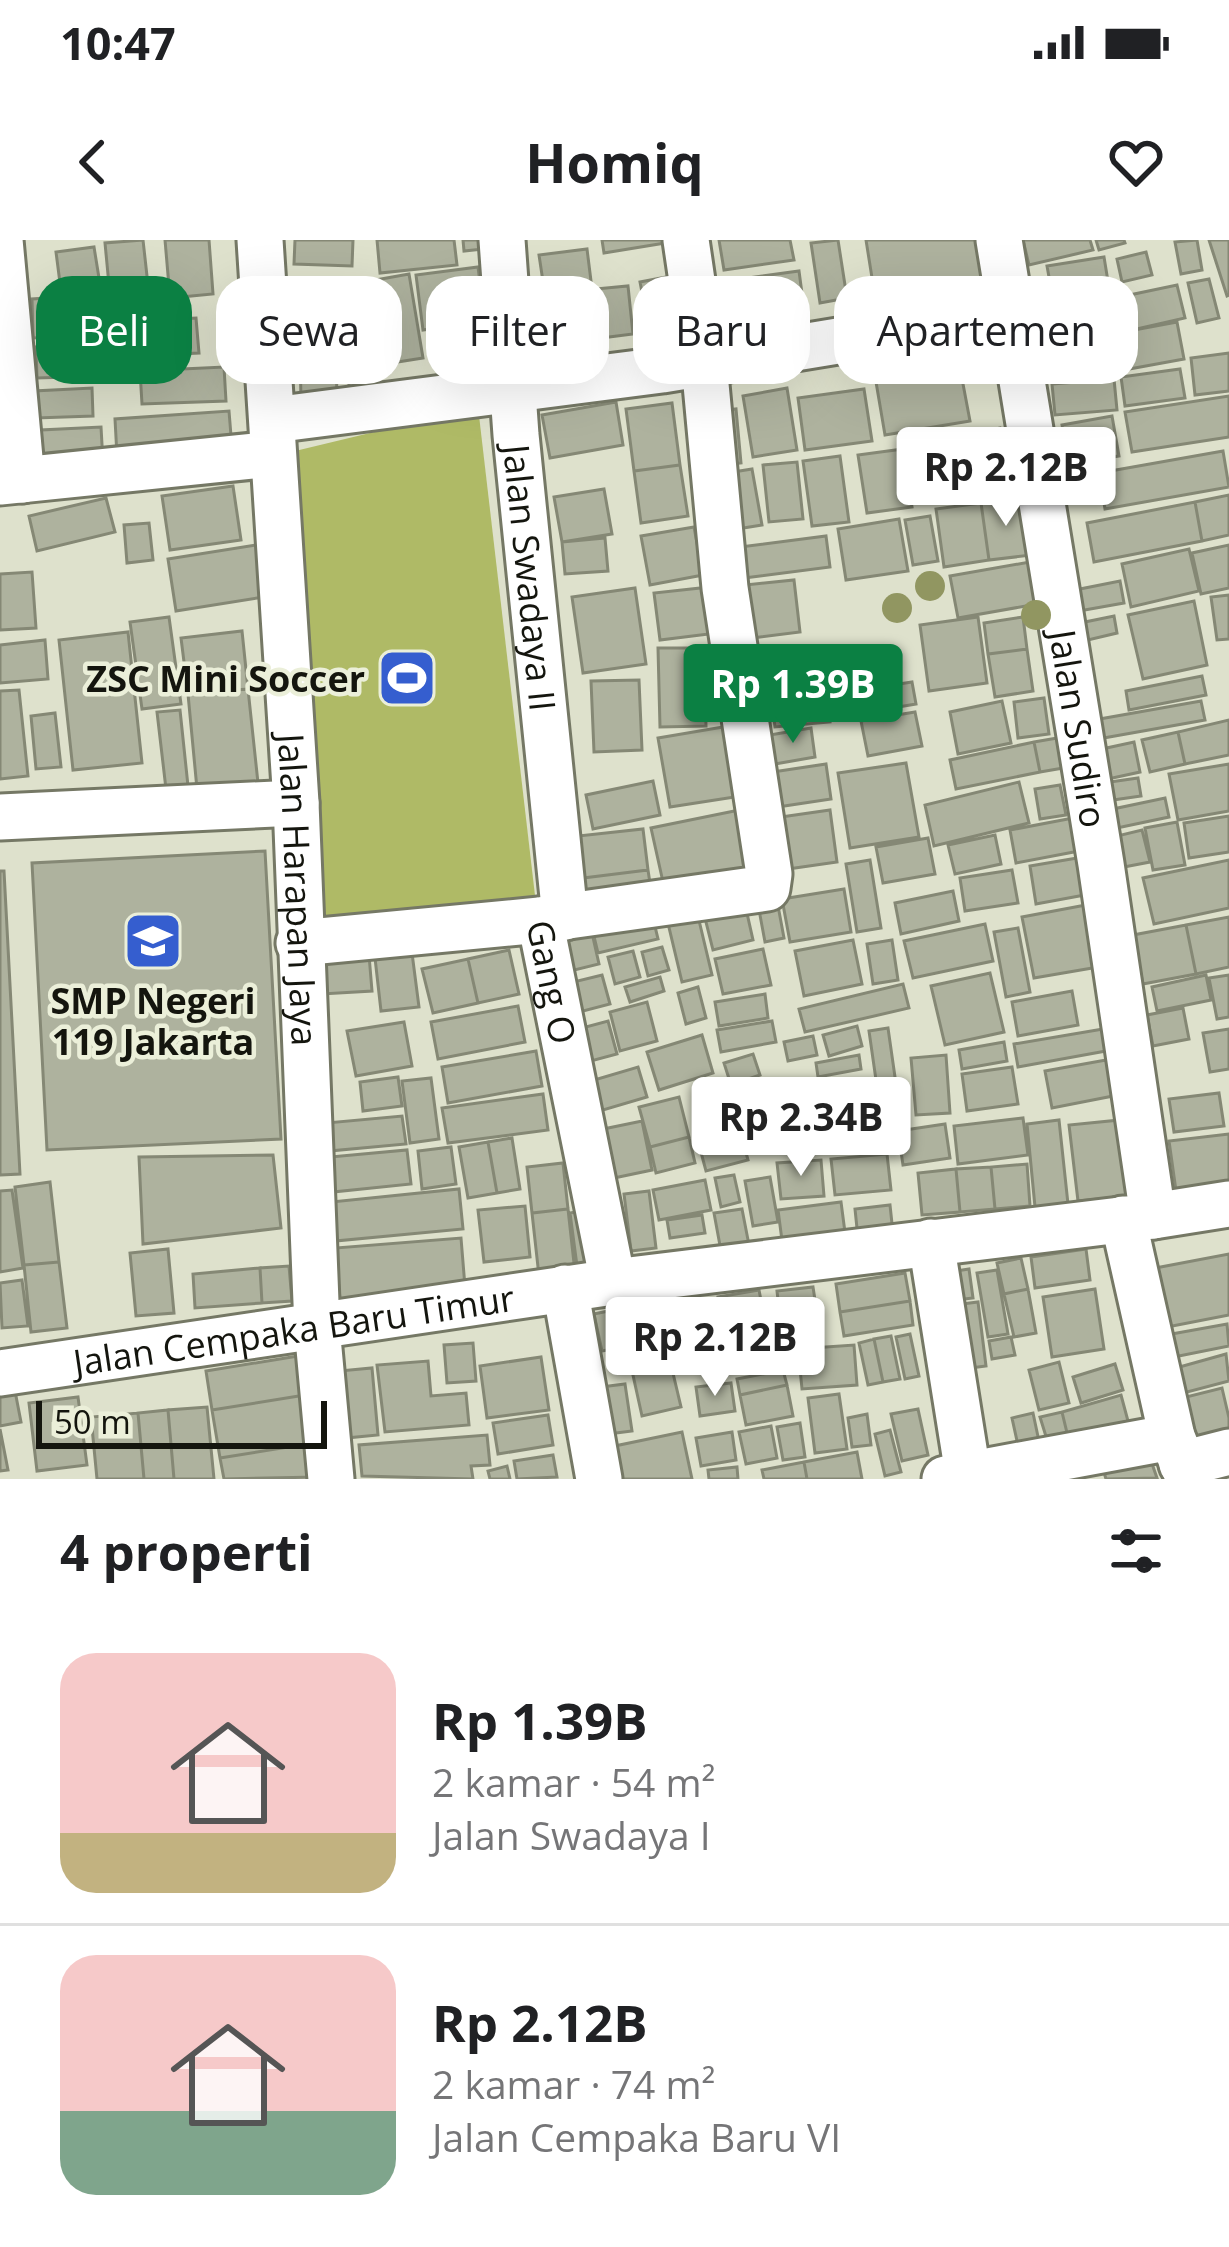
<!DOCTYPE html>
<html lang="id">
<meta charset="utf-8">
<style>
body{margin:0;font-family:"Open Sans",sans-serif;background:#f6f6f6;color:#202124;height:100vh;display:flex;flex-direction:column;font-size:45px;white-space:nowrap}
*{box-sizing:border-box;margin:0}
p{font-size:39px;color:#757577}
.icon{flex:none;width:66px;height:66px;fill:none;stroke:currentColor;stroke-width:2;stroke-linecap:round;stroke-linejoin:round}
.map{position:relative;height:1239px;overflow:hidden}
.side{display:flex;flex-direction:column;background:#fff;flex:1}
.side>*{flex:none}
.banner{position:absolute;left:36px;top:36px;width:1158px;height:108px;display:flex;gap:24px}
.scale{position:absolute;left:36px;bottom:30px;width:291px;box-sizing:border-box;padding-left:12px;border:6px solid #14150e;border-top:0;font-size:33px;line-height:42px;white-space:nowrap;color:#14150e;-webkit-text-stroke:9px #ebefd9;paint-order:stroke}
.price{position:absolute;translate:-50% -102px;padding:0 27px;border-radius:12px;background:#fff;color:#222;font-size:39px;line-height:78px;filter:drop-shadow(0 3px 6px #0008)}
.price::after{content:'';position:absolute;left:50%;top:72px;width:36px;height:27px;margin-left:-18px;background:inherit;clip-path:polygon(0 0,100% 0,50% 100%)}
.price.on{background:#0b8043;color:#fff}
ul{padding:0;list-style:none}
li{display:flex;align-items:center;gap:36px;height:300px;padding:0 60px}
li+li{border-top:3px solid #e0e0e0}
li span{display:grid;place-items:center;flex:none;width:336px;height:240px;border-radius:36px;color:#555}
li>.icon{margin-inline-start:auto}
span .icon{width:144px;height:144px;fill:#fffc;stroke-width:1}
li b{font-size:51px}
h2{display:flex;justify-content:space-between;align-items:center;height:144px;padding:0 60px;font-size:51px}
.chip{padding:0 42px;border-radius:36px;background:#fff;box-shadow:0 12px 48px #0002;font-size:42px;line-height:108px}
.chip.on{background:#0b8043;color:#fff}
.status{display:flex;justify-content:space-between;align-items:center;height:84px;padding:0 60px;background:#fff;direction:ltr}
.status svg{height:33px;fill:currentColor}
header{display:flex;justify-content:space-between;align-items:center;height:156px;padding:0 60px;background:#fff;font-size:54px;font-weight:700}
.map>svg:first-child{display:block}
.green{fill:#afba66}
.building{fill:#aeb29e;stroke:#858875;stroke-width:3}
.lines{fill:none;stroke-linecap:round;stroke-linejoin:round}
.minor-casing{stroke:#757865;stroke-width:51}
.minor{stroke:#fff;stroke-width:45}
.tree{fill:#919661}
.labels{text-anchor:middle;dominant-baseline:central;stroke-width:9;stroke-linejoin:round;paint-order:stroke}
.street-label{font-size:36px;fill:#14150e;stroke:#ebefd9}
.poi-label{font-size:36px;font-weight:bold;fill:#14150e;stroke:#ebefd9;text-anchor:end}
</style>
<div class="status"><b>10:47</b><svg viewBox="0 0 49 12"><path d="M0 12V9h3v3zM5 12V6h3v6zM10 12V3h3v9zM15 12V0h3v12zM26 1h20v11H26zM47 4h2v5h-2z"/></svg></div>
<header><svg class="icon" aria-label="back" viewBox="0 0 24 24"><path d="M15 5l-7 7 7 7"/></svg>Homiq<svg class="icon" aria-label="heart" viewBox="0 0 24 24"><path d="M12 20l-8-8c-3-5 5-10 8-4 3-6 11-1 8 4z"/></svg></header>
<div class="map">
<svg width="1229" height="1239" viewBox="0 0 1229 1239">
<rect width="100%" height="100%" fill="#dee1cc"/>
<path class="green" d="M478 167 536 664 318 690 291 212Z"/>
<path class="building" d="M143 0 150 63 111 66 105 3Z
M165 0H209L213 54 170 58Z
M295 0H353L352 26 294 24Z
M377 0H454L457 25 380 33Z
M463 0H493V8L464 11Z
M602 0H664L665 3 604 13Z
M719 0H790L794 20 724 30Z
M838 0 847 58 820 63 811 3Z
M866 0H984L992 44 876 63Z
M1023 0H1090L1093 10 1029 25Z
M1096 0H1124L1125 3 1099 10Z
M1197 0 1202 30 1181 34 1175 2Z
M1209 0H1229V55L1227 56Z
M94 7 99 38 60 43 56 12Z
M587 9 592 49 545 55 539 15Z
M1146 12 1152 35 1122 42 1117 19Z
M1104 17 1113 72 1057 81 1047 26Z
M478 27 485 81 423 90 416 35Z
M799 31 805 76 726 88 719 42Z
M687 33 697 85 650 94 640 42Z
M409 34 423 118 385 124 370 41Z
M1209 39 1219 78 1197 83 1188 43Z
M1177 45 1185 78 1128 91 1120 57Z
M628 46 633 94 601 98 595 49Z
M94 55 97 95 33 98 32 59Z
M592 57 598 98 565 103 559 62Z
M196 78 199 113 135 116 133 81Z
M1177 82 1184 119 1124 130 1118 93Z
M1111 95 1116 132 1081 137 1076 99Z
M1076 99 1081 137 1049 141 1044 103Z
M375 100 376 147 349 148V101Z
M102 104 103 136 37 138 36 107Z
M300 105H336L337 162 301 163Z
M1229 113V151L1195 155 1191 118Z
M224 127 226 161 142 164 140 131Z
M960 128 970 181 885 195 876 142Z
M1180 129 1185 158 1125 166 1121 137Z
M1114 139 1117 170 1055 175 1052 144Z
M92 148 93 176 36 178 34 151Z
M787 148 797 210 753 217 743 156Z
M864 149 872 201 805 210 798 158Z
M1229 156V197L1132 212 1125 172Z
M616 162 623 205 550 218 542 175Z
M672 163 680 225 634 231 626 169Z
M736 169 741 223 721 225 716 171Z
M229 171 232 208 117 216 115 179Z
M1112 176 1119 216 1069 224 1062 185Z
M101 187 103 222 44 225 41 190Z
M1000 188 1012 243 951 256 938 201Z
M938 201 945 254 915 258 908 205Z
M903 209 912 267 867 273 858 215Z
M1223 211 1229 247 1105 269 1099 233Z
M840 216 849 282 812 286 803 221Z
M797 222 803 279 769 282 763 225Z
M680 225 688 276 641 283 634 231Z
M752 229 762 285 731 290 721 234Z
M233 246 241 300 170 310 162 256Z
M604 249 612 294 562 302 554 257Z
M1229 255V295L1202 301 1195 262Z
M1023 257 1032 315 989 320 981 263Z
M106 258 115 292 37 311 29 276Z
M1195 262 1202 301 1094 322 1087 283Z
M981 263 989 320 944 327 936 269Z
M930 276 938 321 913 325 905 280Z
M899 279 908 331 846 340 838 289Z
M149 283 153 320 127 323 124 285Z
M694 287 703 335 650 345 641 296Z
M826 296 830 327 736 339 732 308Z
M605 298 608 331 565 334 562 302Z
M262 304 270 356 176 371 168 319Z
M1229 305V348L1201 354 1192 313Z
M1189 309 1199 351 1131 367 1122 324Z
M1030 322 1037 364 958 378 950 336Z
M32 332 36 388 0 390V334Z
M794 340 800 392 752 398 745 345Z
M1120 341 1124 363 1079 371 1075 350Z
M719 346 725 392 660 400 654 353Z
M635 348 646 424 583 433 572 357Z
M1229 355V399L1217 400 1211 357Z
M1194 361 1207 425 1143 439 1128 375Z
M1114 376 1117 393 1088 400 1085 382Z
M169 377 181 464 142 469 130 382Z
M978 377 987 443 929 451 920 385Z
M1023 377 1027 409 988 414 984 383Z
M242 391 248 449 188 454 181 398Z
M128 392 142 523 73 530 59 400Z
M45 400 48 439 0 443V405Z
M793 406 799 449 749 456 743 412Z
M658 408H704L706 486 660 487Z
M840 408 847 445 824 449 817 413Z
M1027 409 1033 451 995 457 988 414Z
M1202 436 1206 455 1129 470 1126 451Z
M639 440 642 510 594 512 591 441Z
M912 442 916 464 863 473 860 450Z
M248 449 258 543 197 549 188 454Z
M19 450 28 536 0 539V451Z
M827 452 830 482 775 487 771 457Z
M1044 458 1049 494 1018 498 1014 462Z
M1002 461 1011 503 958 514 950 472Z
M1201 461 1205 480 1098 499 1094 480Z
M180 470 188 546 166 549 157 472Z
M915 472 922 506 868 516 861 481Z
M55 473 61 527 36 529 31 476Z
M1229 480V515L1185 524 1178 492Z
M729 486 741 556 670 567 658 498Z
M811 488 815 517 775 524 770 495Z
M1178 492 1185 524 1150 532 1142 500Z
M1063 497 1069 527 1040 532 1034 502Z
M1034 502 1040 532 956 549 950 520Z
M1134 502 1140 532 1108 539 1102 509Z
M906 523 919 597 850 608 838 533Z
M826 524 831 559 771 568 766 533Z
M1229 524V571L1178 580 1169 534Z
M1138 538 1141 556 1113 560 1110 542Z
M653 541 660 575 593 589 586 555Z
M1019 542 1029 583 934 606 925 565Z
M1060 545 1066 575 1040 579 1035 549Z
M1165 558 1169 577 1117 588 1113 569Z
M744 569 757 632 665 651 651 588Z
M830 570 837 622 774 631 767 579Z
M1229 576V612L1189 618 1184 583Z
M1073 578 1079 611 1016 623 1010 590Z
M1177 582 1185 625 1153 630 1145 588Z
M643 589 648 630 583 638 578 596Z
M1142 590 1150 622 1124 627 1117 596Z
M995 595 1001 624 955 634 948 605Z
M928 598 935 634 883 643 876 607Z
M265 611 281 899 47 910 32 623Z
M1083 617 1090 654 1036 664 1030 626Z
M870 620 881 688 857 692 846 624Z
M1229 620V668L1154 684 1143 638Z
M648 630 651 650 585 658 583 638Z
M1012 630 1018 663 965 671 960 638Z
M0 631H4L20 934 0 935Z
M844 649 851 692 790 702 782 659Z
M953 651 959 681 901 694 895 663Z
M776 655 784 698 765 702 757 659Z
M744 660 753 700 713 710 703 670Z
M1091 664 1104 726 1034 738 1022 677Z
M697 672 712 735 682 742 667 679Z
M652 674 658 699 598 713 592 688Z
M1229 677V727L1196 734 1186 685Z
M985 684 993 721 913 738 904 701Z
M1186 685 1196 734 1143 744 1133 695Z
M1018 688 1030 752 1006 757 994 692Z
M592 693 599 724 554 735 546 703Z
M853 700 862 744 804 756 795 711Z
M892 700 898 740 873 744 867 704Z
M662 707 669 730 648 736 642 712Z
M763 709 771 745 723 754 715 719Z
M509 710 519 754 478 763 468 719Z
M633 711 640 737 615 744 608 717Z
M412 713 419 767 381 771 375 718Z
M369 715 372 751 322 754 320 718Z
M468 719 478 763 433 773 422 729Z
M990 733 1004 792 945 805 931 746Z
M602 735 610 764 568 775 561 745Z
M1206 735 1211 760 1157 771 1152 747Z
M1229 735V777L1217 779 1209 738Z
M660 737 664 751 630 762 625 747Z
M903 744 909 768 805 792 799 769Z
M698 747 706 778 686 784 678 753Z
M1072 751 1078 785 1018 796 1012 762Z
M765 754 768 778 719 786 715 762Z
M647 762 657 801 620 811 610 772Z
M518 766 525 802 438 819 431 782Z
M1183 768 1189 799 1153 806 1147 775Z
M608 781 617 814 576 825 567 792Z
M772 781 776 802 721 812 717 790Z
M404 782 412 826 356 836 347 791Z
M857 786 862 806 829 816 823 795Z
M888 788 896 844 877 847 869 791Z
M1103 789 1106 811 1018 827 1014 804Z
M1229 789V829L1210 832 1203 793Z
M702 795 713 833 659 850 647 812Z
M813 796 817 815 788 821 784 802Z
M1004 802 1007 821 962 829 959 810Z
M536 811 542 846 448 863 442 827Z
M753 814 760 835 731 845 724 823Z
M859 815 861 829 818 837 816 823Z
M946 815 950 873 916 875 911 818Z
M1106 820 1113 856 1052 868 1045 831Z
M638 827 647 857 593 873 584 843Z
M1012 827 1018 864 967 871 962 834Z
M398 837 402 866 363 871 360 842Z
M431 838 439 899 410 903 402 841Z
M868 851 876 904 820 912 812 859Z
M1219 853 1224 886 1174 892 1169 859Z
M543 854 548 890 448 903 442 868Z
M679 857 689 897 650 907 639 867Z
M786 863 793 906 763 910 757 867Z
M402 876 406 904 329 911 326 883Z
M1023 878 1028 915 958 924 954 886Z
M737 879 748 920 706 931 695 890Z
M1059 880 1068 964 1035 967 1027 884Z
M1120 880 1129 956 1078 961 1069 885Z
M642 881 652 930 595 942 584 893Z
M945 884 950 918 903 925 898 891Z
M1229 894V952L1177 958 1169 901Z
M689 897 695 923 656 933 650 907Z
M512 898 520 949 497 953 488 902Z
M488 902 497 953 468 958 459 907Z
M451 907 456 944 422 949 418 911Z
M407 910 411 944 323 953 319 918Z
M887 914 891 950 835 955 831 919Z
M273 915 281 988 143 1004 139 917Z
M821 920 824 956 781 959 777 923Z
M563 923 568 969 532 973 527 927Z
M1027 924 1030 966 995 969 991 927Z
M991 927 995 969 960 972 956 929Z
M956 929 960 972 922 975 918 933Z
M734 935 740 962 721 967 715 938Z
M770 937 778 982 753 986 745 941Z
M705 940 711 970 659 980 653 950Z
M50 942 59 1022 24 1025 15 947Z
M459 949 463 989 335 1001 331 962Z
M12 950 23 1028 0 1032V951Z
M649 951 656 1008 631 1011 624 954Z
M841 962 846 1000 783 1008 778 970Z
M890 965 893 993 858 998 855 969Z
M525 966 530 1017 484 1022 478 970Z
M568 969 575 1032 539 1036 532 973Z
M595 969 603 1023 577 1026 570 973Z
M742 969 749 1005 721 1011 714 973Z
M702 975 705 993 670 998 667 980Z
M461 998 466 1059 341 1069 335 1008Z
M168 1009 174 1073 136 1076 130 1013Z
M1086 1009 1090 1040 1035 1048 1031 1017Z
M1229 1014V1075L1157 1089 1145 1030Z
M1021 1018 1028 1049 1004 1054 997 1023Z
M59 1022 67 1088 31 1092 24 1025Z
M289 1026 292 1061 262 1063 260 1028Z
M260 1028 262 1063 195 1068 193 1034Z
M969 1029 973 1058 947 1061 943 1033Z
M997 1030 1008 1094 988 1097 977 1033Z
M905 1033 910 1061 840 1072 836 1044Z
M22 1040 28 1086 2 1088 0 1043Z
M813 1047 817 1073 780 1077 777 1051Z
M1028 1049 1036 1093 1014 1097 1004 1054Z
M1095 1049 1104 1109 1052 1117 1043 1057Z
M759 1050 763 1071 722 1079 718 1057Z
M661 1060 669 1098 602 1111 594 1074Z
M910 1061 913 1085 844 1096 840 1072Z
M978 1062 986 1126 955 1130 946 1066Z
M710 1063 720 1119 680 1126 670 1070Z
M817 1073 819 1099 782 1103 780 1077Z
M762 1077 767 1106 735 1112 729 1084Z
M1227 1084 1229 1106 1159 1120 1155 1097Z
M910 1094 919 1136 905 1139 896 1097Z
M891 1096 900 1139 883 1142 874 1099Z
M1011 1097 1015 1115 992 1119 989 1101Z
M874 1099 883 1142 868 1145 859 1103Z
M473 1103 476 1141 447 1143 444 1105Z
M854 1105 857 1145 802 1149 798 1109Z
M667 1108 681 1167 642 1176 629 1117Z
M770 1111 772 1127 731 1133 729 1117Z
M1226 1114 1229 1141 1172 1156 1165 1131Z
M298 1116 305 1155 212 1170 206 1131Z
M541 1117 549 1170 487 1178 480 1126Z
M428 1121 431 1156 466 1153 469 1185 385 1192 377 1125Z
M1059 1122 1069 1163 1039 1170 1029 1130Z
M1115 1124 1123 1150 1081 1163 1073 1137Z
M372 1128 378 1195 346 1198 339 1131Z
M783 1130 787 1145 740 1155 737 1139Z
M731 1143 735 1171 700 1176 696 1147Z
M625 1144 632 1191 600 1195 593 1148Z
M787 1145 793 1176 746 1185 740 1155Z
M1222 1148 1229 1178V1203L1183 1213 1170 1161Z
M15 1151 21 1182 0 1186V1154Z
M839 1154 847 1209 815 1213 808 1158Z
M305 1155 313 1203 220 1218 212 1170Z
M1121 1155 1128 1181 1068 1197 1062 1172Z
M78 1157 87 1225 37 1231 29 1163Z
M207 1167 214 1239H174L168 1170Z
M918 1169 928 1215 902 1221 891 1174Z
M168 1170 174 1239H144L138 1173Z
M1062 1172 1068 1197 1048 1203 1040 1177Z
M138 1173 144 1239H97L91 1177Z
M1033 1173 1040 1206 1019 1210 1012 1178Z
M867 1174 871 1205 852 1207 848 1178Z
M548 1175 553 1205 498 1214 493 1183Z
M800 1183 805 1217 783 1220 777 1187Z
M771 1186 777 1218 746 1224 739 1192Z
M0 1189 8 1230 0 1231Z
M890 1190 901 1232 885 1236 875 1194Z
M682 1192 692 1239H617L610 1207Z
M732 1192 736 1220 701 1226 696 1198Z
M487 1195 490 1225 471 1226 473 1239 362 1236 359 1205Z
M313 1203 318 1237 224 1239 220 1218Z
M857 1212 862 1239H807L804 1222Z
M553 1215 557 1237 517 1239 514 1221Z
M1149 1215 1157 1238 1106 1239 1103 1229Z
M804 1222 807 1239H764L762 1230Z
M507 1226 510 1239H490L488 1231Z
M737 1227 738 1239H709L708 1230Z"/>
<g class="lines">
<defs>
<g id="minor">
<path d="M0 0 22 240"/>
<path id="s1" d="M260 0 296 563 317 1087 331 1239"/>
<path id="s2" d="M502 0 516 195 565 677"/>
<path id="s3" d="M999 0 1101 624 1153 976"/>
<path d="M273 180 662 130 1008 73"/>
<path d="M0 242 273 214"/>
<path d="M0 577 296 563"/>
<path id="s4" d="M540 680 613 1042"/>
<path d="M299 703 540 680 767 648 769 634 725 348 704 123 686 0"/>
<path d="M1123 979 1172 1197 1189 1239"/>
<path d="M931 1002 968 1234"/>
<path d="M565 1048 599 1239"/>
<path id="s5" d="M0 1133 613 1042 1153 976 1229 964"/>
<path d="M1182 1224 1229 1212"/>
<path d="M945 1239 1172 1197"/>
</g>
</defs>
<use href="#minor" class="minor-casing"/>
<use href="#minor" class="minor"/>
</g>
<g class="tree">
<circle cx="903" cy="114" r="15"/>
<circle cx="939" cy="116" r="15"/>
<circle cx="930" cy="346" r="15"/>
<circle cx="897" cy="368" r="15"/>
<circle cx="1036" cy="375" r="15"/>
</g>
<defs>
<symbol id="stadium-square" viewBox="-11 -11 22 22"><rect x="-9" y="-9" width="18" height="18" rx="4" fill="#355ecf" stroke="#ebefd9"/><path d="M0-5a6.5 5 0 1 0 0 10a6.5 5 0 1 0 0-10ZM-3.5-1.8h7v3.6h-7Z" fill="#fff"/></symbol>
<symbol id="school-square" viewBox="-11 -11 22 22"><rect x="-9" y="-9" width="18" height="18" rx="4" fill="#355ecf" stroke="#ebefd9"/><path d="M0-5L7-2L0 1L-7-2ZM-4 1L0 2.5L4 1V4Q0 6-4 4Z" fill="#fff"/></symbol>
</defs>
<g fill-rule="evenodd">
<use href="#stadium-square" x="374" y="405" width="66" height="66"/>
<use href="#school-square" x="120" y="668" width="66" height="66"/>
</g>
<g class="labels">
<g class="street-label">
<text stroke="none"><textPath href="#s2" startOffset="339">Jalan Swadaya II</textPath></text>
<text stroke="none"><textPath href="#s3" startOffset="495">Jalan Sudiro</textPath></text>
<text stroke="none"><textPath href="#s1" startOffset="651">Jalan Harapan Jaya</textPath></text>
<text stroke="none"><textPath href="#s4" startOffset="63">Gang O</textPath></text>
<text stroke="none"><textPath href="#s5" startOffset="297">Jalan Cempaka Baru Timur</textPath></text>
</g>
<g class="poi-label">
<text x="365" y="438">ZSC Mini Soccer</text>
<text x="153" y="760" text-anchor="middle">SMP Negeri<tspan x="153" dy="41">119 Jakarta</tspan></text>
</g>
</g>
</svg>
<div class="scale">50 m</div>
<b class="price" style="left:1006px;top:289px">Rp 2.12B</b>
<b class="price on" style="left:793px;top:506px">Rp 1.39B</b>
<b class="price" style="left:801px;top:939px">Rp 2.34B</b>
<b class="price" style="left:715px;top:1159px">Rp 2.12B</b>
<div class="banner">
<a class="chip on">Beli</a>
<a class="chip">Sewa</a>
<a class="chip">Filter</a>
<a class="chip">Baru</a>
<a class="chip">Apartemen</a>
</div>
</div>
<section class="side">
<h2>4 properti<svg class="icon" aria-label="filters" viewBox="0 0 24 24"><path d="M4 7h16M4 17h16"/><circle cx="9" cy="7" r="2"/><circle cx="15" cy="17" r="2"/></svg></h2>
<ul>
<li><span style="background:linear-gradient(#f6c9c9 75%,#c2b280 0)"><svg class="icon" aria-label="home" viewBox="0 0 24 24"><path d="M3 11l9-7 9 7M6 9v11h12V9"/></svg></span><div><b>Rp 1.39B</b><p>2 kamar · 54 m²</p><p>Jalan Swadaya I</p></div></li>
<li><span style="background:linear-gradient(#f6c9c9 65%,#7fa58c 0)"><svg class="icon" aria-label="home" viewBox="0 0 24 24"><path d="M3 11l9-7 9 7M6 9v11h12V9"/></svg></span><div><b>Rp 2.12B</b><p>2 kamar · 74 m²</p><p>Jalan Cempaka Baru VI</p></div></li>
</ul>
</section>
